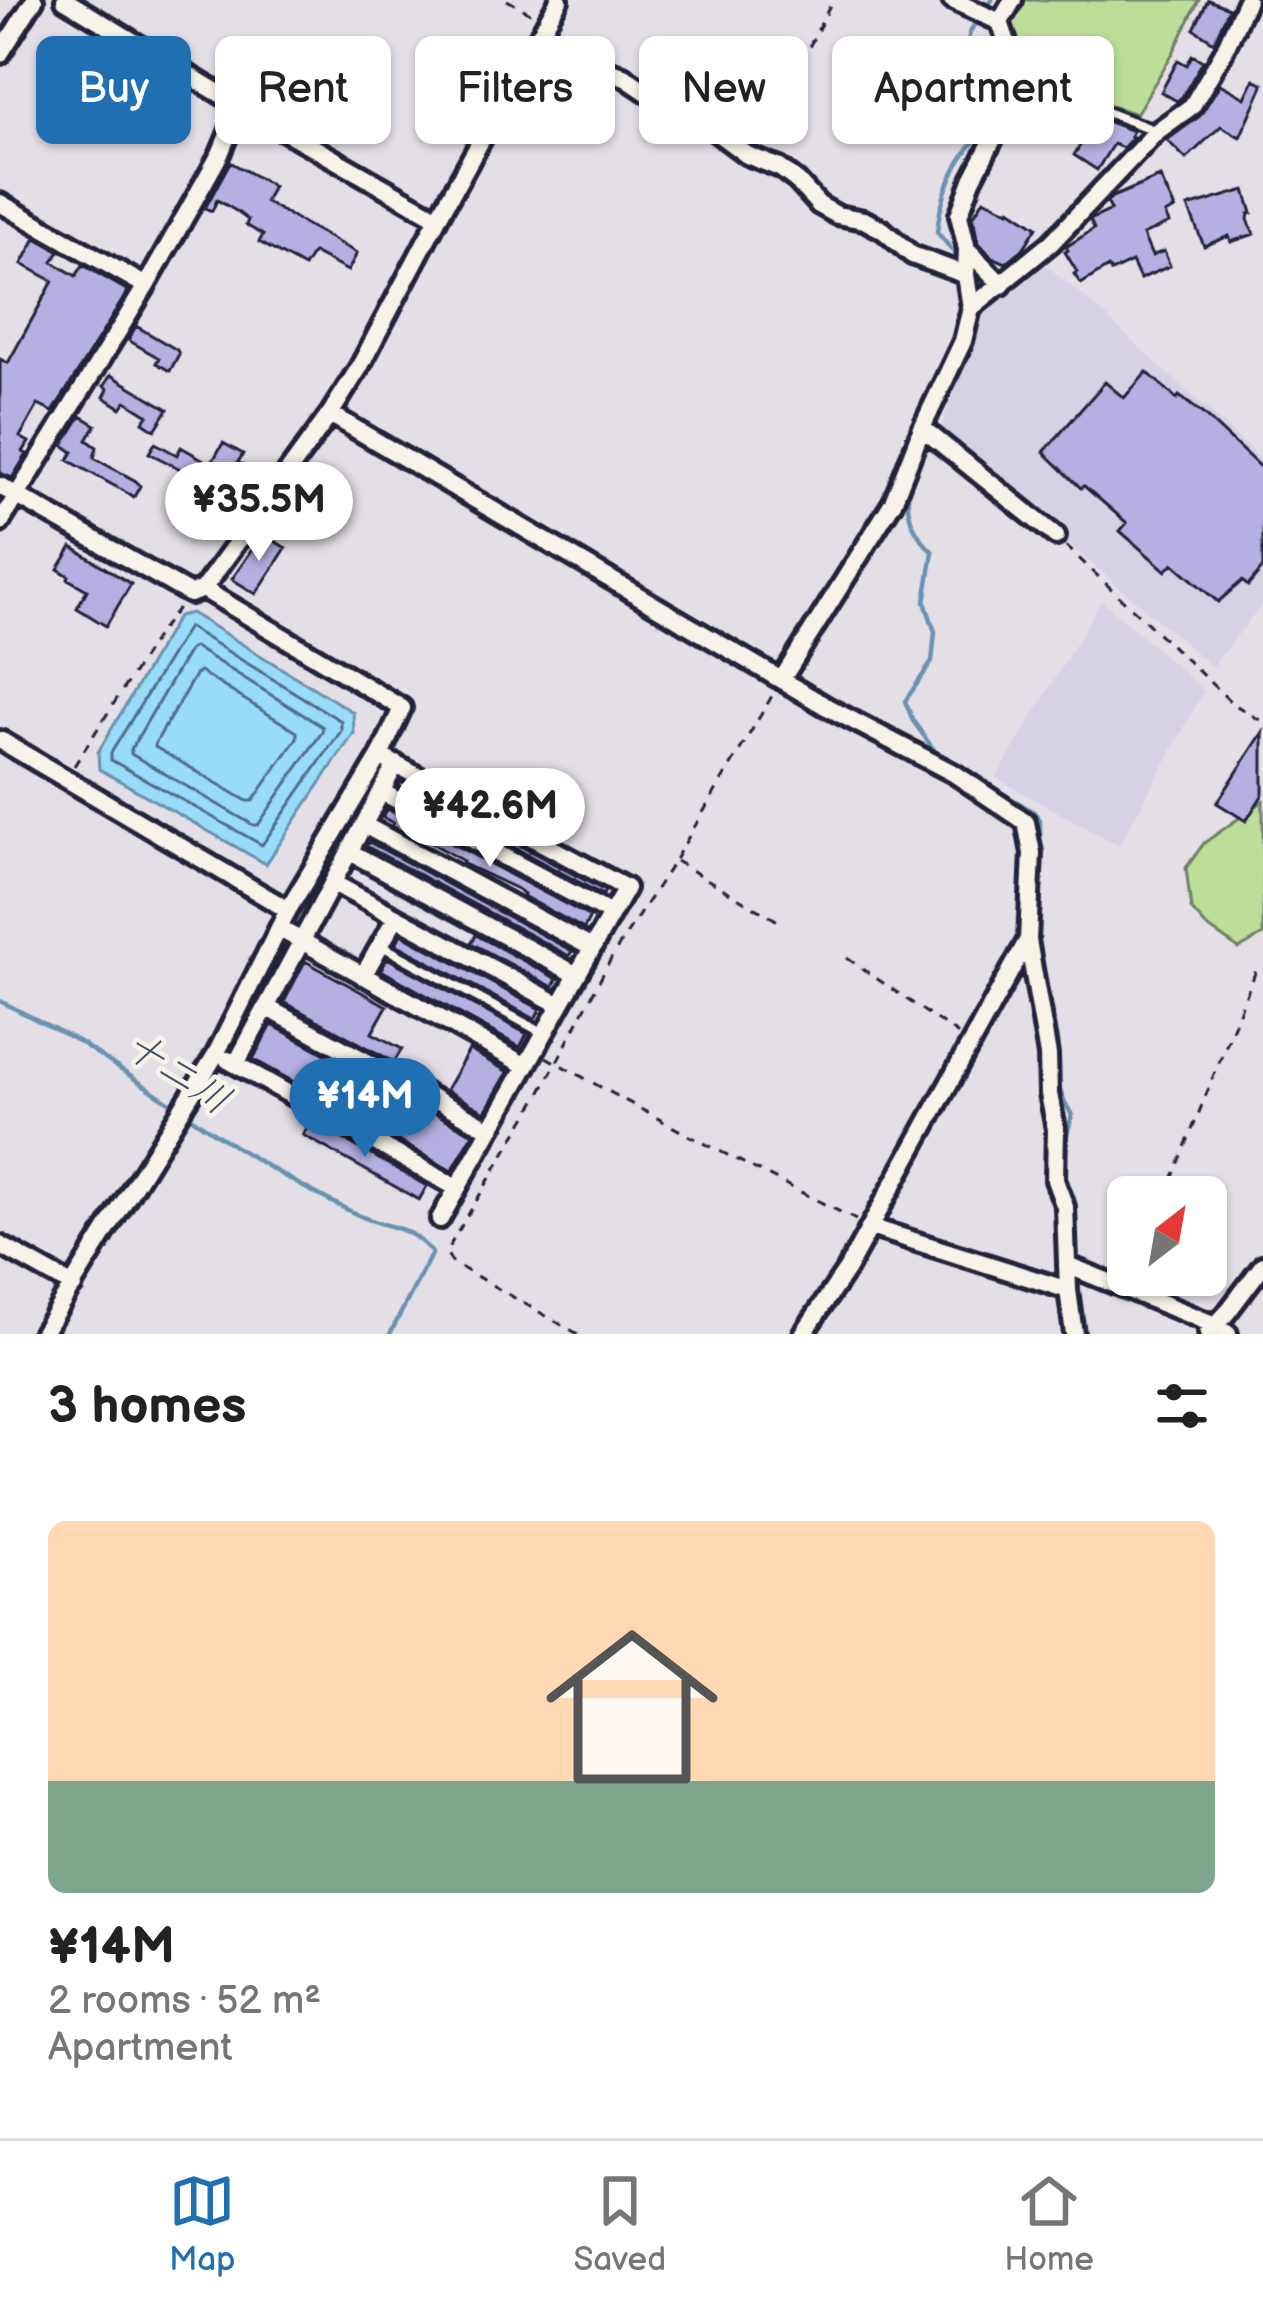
<!DOCTYPE html>
<meta charset="utf-8">
<style>
body{margin:0;font-family:"Balsamiq Sans","Klee One",sans-serif;background:#f2f2f2;color:#222;height:100vh;display:flex;flex-direction:column;font-size:45px;white-space:nowrap}
*{box-sizing:border-box;margin:0}
p{font-size:39px;color:#767676}
.icon{flex:none;width:66px;height:66px;fill:none;stroke:currentColor;stroke-width:2;stroke-linecap:round;stroke-linejoin:round}
.map{position:relative;height:1334px;overflow:hidden}
.drawer{display:flex;flex-direction:column;background:#fff;flex:1}
.drawer>*{flex:none}
.hud{position:absolute;left:36px;top:36px;width:1191px;height:108px;display:flex;gap:24px}
.needle{width:78px;rotate:31deg}
.controls{position:absolute;left:1107px;top:1176px;display:grid;gap:24px}
.controls a{display:grid;place-items:center;width:120px;height:120px;border-radius:18px;background:#fff;box-shadow:0 3px 9px #0004;font-size:60px}
.price{position:absolute;translate:-50% -102px;padding:0 27px;border-radius:42px;background:#fff;color:#222;font-size:39px;line-height:78px;filter:drop-shadow(0 3px 6px #0008)}
.price::after{content:'';position:absolute;left:50%;top:72px;width:36px;height:27px;margin-left:-18px;background:inherit;clip-path:polygon(0 0,100% 0,50% 100%)}
.price.on{background:#1f6fb2;color:#fff}
ul{padding:0;list-style:none}
li{display:grid;align-content:center;gap:24px;height:636px;padding:0 48px}
li span{display:grid;place-items:center;height:372px;border-radius:18px;color:#555}
li>.icon{margin-inline-start:auto}
span .icon{width:216px;height:216px;fill:#fffc;stroke-width:1}
li b{font-size:51px}
h2{display:flex;justify-content:space-between;align-items:center;height:144px;padding:0 48px;font-size:51px}
.chip{padding:0 42px;border-radius:18px;background:#fff;box-shadow:0 3px 9px #0004;font-size:42px;line-height:108px}
.chip.on{background:#1f6fb2;color:#fff}
.dock{display:flex;justify-content:space-around;align-items:center;height:168px;border-top:3px solid #e0e0e0;background:#fff;font-size:33px;color:#767676}
.dock a{display:grid;justify-items:center;gap:6px}
.dock .on{color:#1f6fb2}
.map>svg:first-child{display:block}
.built{fill:#d6d1e5}
.green{fill:#bcde98;stroke:#6f806a;stroke-width:3}
.water{fill:#98dcfa;stroke:#6992ae;stroke-width:3}
.lines{fill:none;stroke-linecap:round;stroke-linejoin:round}
.shore{stroke:#516c87;stroke-width:3}
.stream{stroke:#6992ae;stroke-width:4.5}
.building{fill:#b6b0e2;stroke:#22223b;stroke-width:3}
.lane-casing{stroke:#22223b;stroke-width:16}
.street-casing{stroke:#22223b;stroke-width:26}
.path{stroke:#22223b;stroke-width:3;stroke-dasharray:9 9;stroke-linecap:butt}
.lane{stroke:#f7f3e8;stroke-width:8}
.street{stroke:#f7f3e8;stroke-width:16}
.labels{text-anchor:middle;dominant-baseline:central;stroke-width:9;stroke-linejoin:round;paint-order:stroke}
.water-label{font-size:39px;font-style:italic;fill:#40506b;stroke:#f7f3e8}
</style>
<div class="map">
<svg width="1263" height="1334" viewBox="0 0 1263 1334">
<rect width="100%" height="100%" fill="#e4dfe6"/>
<filter id="ink" filterUnits="userSpaceOnUse"><feTurbulence type="fractalNoise" baseFrequency=".00833" numOctaves="2"/><feDisplacementMap in="SourceGraphic" scale="24" xChannelSelector="R" yChannelSelector="G"/><feConvolveMatrix kernelMatrix="1 2 1 2 8 2 1 2 1" color-interpolation-filters="sRGB"/></filter>
<g filter="url(#ink)">
<path class="built" d="M1042 262 1087 299 1263 461V603L1212 667 939 432 987 305Z
M1101 600 1204 691 1119 846 996 778Z"/>
<path class="green" d="M1019 0H1199L1173 53 1136 114 1027 76 1009 23Z
M1263 801V935L1239 949 1206 926 1191 909 1186 868 1204 843Z"/>
<path class="water" d="M191 613 353 712 354 733 266 864 99 769 98 752 178 616Z"/>
<g class="lines">
<path class="shore" d="M188 627 341 721V731L262 845 111 760V753Z
M194 647 323 727 322 732 258 825H253L131 754V749L189 650Z
M200 672 297 732V738L253 801H247L155 747 156 742 195 675Z"/>
<path class="stream" d="M961 261 937 232C940 203 949 175 966 152 972 142 984 132 988 121 1003 86 966 70 968 41 969 27 985 11 992 0
M974 273 980 279 981 295
M971 341 981 314V306
M933 429 957 380 967 351
M928 439C907 483 894 515 933 552L925 602 935 632 932 662 905 701 913 721 937 754 1034 812 1040 820V854
M1044 983C1048 1002 1055 1022 1057 1041 1061 1075 1051 1082 1072 1115L1063 1151
M0 1001 78 1041 175 1106
M185 1113C239 1151 298 1186 358 1215 390 1230 406 1222 432 1253L390 1334
M1062 1168 1074 1198V1239
M1076 1274 1077 1298"/>
</g>
<path class="building" d="M1208 0 1229 8 1214 42 1194 29Z
M1192 55 1203 61 1182 97 1177 101 1161 92 1178 60 1187 65Z
M1254 79 1263 84V86L1240 137 1221 126 1186 159 1167 140 1200 116 1220 84 1245 98Z
M1040 96 1064 105 1046 135 1025 122Z
M1088 114 1133 131 1130 136 1133 137 1123 148 1113 144 1097 170 1074 155 1088 133 1081 129Z
M230 162 273 186 265 202 357 253 348 271 313 253 304 267 259 242 263 235 246 225 248 220 236 211 217 200 212 211 205 208Z
M1160 177 1175 209 1165 214 1169 223 1143 235 1152 256 1164 251 1170 266 1140 279 1132 262 1111 272 1108 267 1081 284 1074 274 1077 272 1065 252 1068 250 1066 247 1094 229 1090 220 1111 210 1107 202 1112 197Z
M1245 190 1252 213 1249 214 1248 219 1254 234 1231 242 1229 236 1204 246 1188 207Z
M984 199 1009 211 1010 209 1037 227 1023 249 1006 263 992 257 979 243 973 217Z
M36 238 59 251 53 262 76 276 83 265 128 291 53 412 38 405 20 437 29 442 23 452 27 454 12 478 0 473V359L8 363 53 281 22 264Z
M136 326 177 350 179 354 170 371 156 363 159 358 128 340Z
M1147 372 1177 399 1179 396 1203 414 1263 470V568L1248 586 1242 581 1218 602 1173 563 1166 571 1120 531 1127 523 1084 486 1081 488 1044 452 1105 382 1124 398Z
M111 375 168 409 155 430 143 422 148 415 126 401 121 408 104 397 108 389 104 386Z
M81 416 96 425 87 440 97 447 94 458 136 481 140 486 134 497 68 460 73 452 63 445Z
M155 443 177 455 181 447 211 464 223 443 243 454 238 462 266 479 249 504 149 453Z
M263 534 286 548 256 594 232 579Z
M72 547 131 584 106 626 77 608 87 590 68 579 69 576 58 569Z
M1263 732V794L1246 821 1217 803Z
M401 782 605 891 603 895 399 786Z
M387 809 590 917 584 929 523 896 524 894 519 890 462 863 463 861 423 838 421 841 392 826 393 823 382 817Z
M369 842 572 951 569 956 366 846Z
M401 934 540 1009 535 1019 396 944Z
M476 935 557 979 553 987 471 943Z
M387 958 527 1034 520 1047 381 970Z
M305 961 387 1006 372 1033 402 1049 394 1062 284 1002Z
M272 1025 473 1134 452 1171 253 1059Z
M469 1050 508 1072 485 1112 446 1090Z
M311 1121 427 1186 419 1200 303 1135Z"/>
<g class="lines">
<defs>
<path id="lane" d="M1022 80 1154 130
M382 946 543 1033"/>
<path id="street" d="M65 0 240 106 438 218
M952 0 1000 22 1020 80 1008 110 972 180 959 215 967 249 1002 285
M1000 22 1013 0
M542 35 580 58 623 76 669 107 696 117 747 155 780 168 797 181 819 205 837 215 864 220 883 230 912 255 966 275
M0 54 34 0
M0 203 146 286 0 523
M146 286 220 154 240 106
M971 308 1051 243 1156 132 1192 106 1223 53 1247 0
M330 414 827 707 955 774 1026 822 1032 853 1028 940 1048 1055 1049 1094 1056 1129 1055 1180 1065 1207 1068 1290 1074 1334
M922 428 1056 536
M0 486 190 594 203 589 402 708 380 756 288 910 216 1054 42 1334
M203 589 330 414 359 368 438 218 559 0
M782 679 893 502 922 428 963 341 971 308 966 275 967 249
M0 740 288 910
M380 756 626 888 440 1219
M382 792 611 914
M364 825 592 948
M350 852 577 975
M333 883 560 1005
M280 929 526 1066
M363 976 396 917
M266 1007 490 1129
M228 1060 457 1188
M236 1064 396 764
M870 1227 1068 1290
M0 1245 73 1286
M1067 1265 1215 1325 1228 1334
M1208 1333 1226 1314 1263 1265
M803 1334 847 1269 1027 941"/>
</defs>
<use href="#lane" class="lane-casing"/>
<use href="#street" class="street-casing"/>
<path class="path" d="M507 0 532 14
M752 138 803 59 833 0
M1066 546 1232 703 1263 722
M74 766 160 631 181 604
M676 861 783 924
M847 958 960 1036
M546 1057 688 1135 856 1220
M1165 1197 1257 968
M578 1334 462 1268 451 1261 446 1252 541 1092 613 955 676 858 775 691"/>
<use href="#lane" class="lane"/>
<use href="#street" class="street"/>
</g>
</g>
<g class="labels">
<g class="water-label">
<text transform="translate(177 1074) rotate(33)">十二川</text>
</g>
</g>
</svg>
<div class="controls">
<a><svg class="needle" viewBox="-14 -14 28 28"><path d="M0-13l5 13h-10z" fill="#e53935"/><path d="M0 13l5-13h-10z" fill="#767676"/></svg></a>
</div>
<b class="price" style="left:259px;top:564px">¥35.5M</b>
<b class="price" style="left:490px;top:870px">¥42.6M</b>
<b class="price on" style="left:365px;top:1160px">¥14M</b>
<div class="hud">
<a class="chip on">Buy</a>
<a class="chip">Rent</a>
<a class="chip">Filters</a>
<a class="chip">New</a>
<a class="chip">Apartment</a>
</div>
</div>
<section class="drawer">
<h2>3 homes<svg class="icon" aria-label="filters" viewBox="0 0 24 24"><path d="M4 7h16M4 17h16"/><circle cx="9" cy="7" r="2"/><circle cx="15" cy="17" r="2"/></svg></h2>
<ul>
<li><span style="background:linear-gradient(#ffd9b3 70%,#7fa58c 0)"><svg class="icon" aria-label="home" viewBox="0 0 24 24"><path d="M3 11l9-7 9 7M6 9v11h12V9"/></svg></span><div><b>¥14M</b><p>2 rooms · 52 m²</p><p>Apartment</p></div></li>
</ul>
</section>
<nav class="dock">
<a class="on"><svg class="icon" aria-label="map" viewBox="0 0 24 24"><path d="M3 6l6-2 6 2 6-2v14l-6 2-6-2-6 2zM9 4v14M15 6v14"/></svg>Map</a>
<a><svg class="icon" aria-label="saved" viewBox="0 0 24 24"><path d="M7 4h10v16l-5-4-5 4z"/></svg>Saved</a>
<a><svg class="icon" aria-label="home" viewBox="0 0 24 24"><path d="M3 11l9-7 9 7M6 9v11h12V9"/></svg>Home</a>
</nav>
